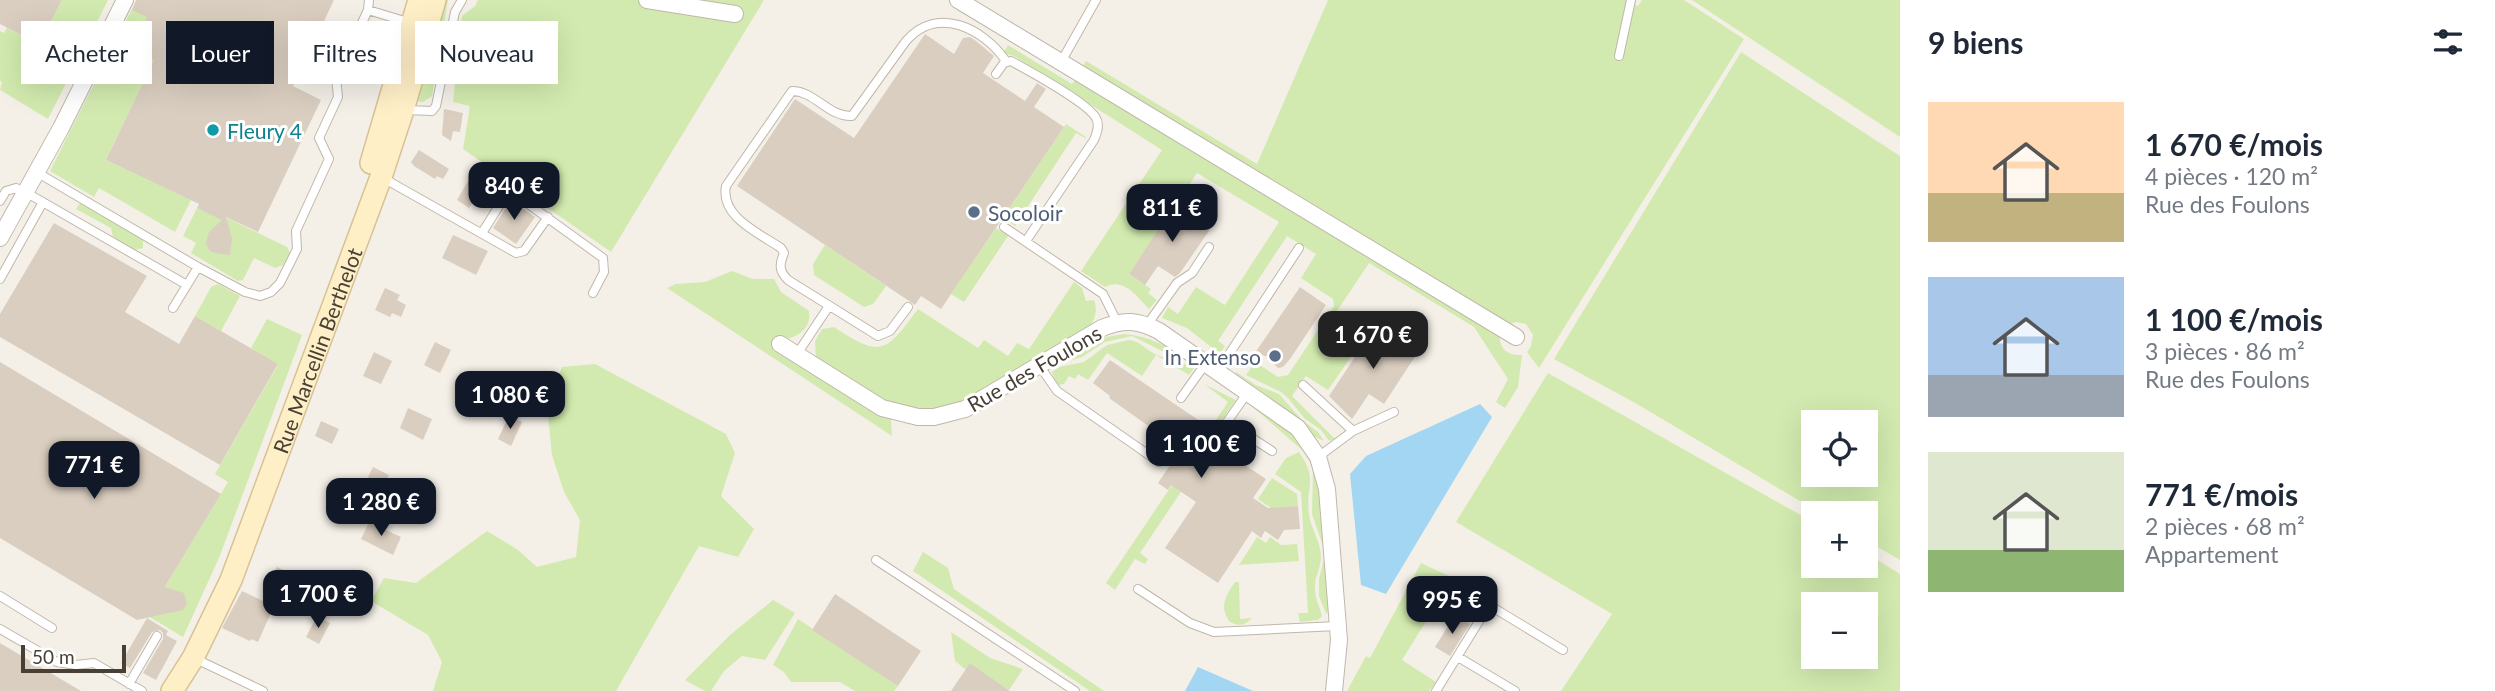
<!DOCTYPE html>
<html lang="fr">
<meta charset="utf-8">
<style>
body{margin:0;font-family:Lato,sans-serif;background:#f6f6f7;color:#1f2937;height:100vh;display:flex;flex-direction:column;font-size:26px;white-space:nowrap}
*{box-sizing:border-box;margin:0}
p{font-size:23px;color:#747a83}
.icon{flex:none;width:38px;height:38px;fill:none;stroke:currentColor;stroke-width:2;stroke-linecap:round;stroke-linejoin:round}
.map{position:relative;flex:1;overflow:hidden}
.side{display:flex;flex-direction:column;background:#fff;width:595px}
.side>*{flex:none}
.hud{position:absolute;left:21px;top:21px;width:665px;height:63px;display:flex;gap:14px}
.tools{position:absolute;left:1801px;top:410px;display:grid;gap:14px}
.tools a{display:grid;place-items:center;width:77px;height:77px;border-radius:0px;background:#fff;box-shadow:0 7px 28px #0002;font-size:35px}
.scale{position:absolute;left:21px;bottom:18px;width:105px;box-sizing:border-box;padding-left:7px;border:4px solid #484036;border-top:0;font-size:19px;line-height:24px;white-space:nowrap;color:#484036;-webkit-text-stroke:5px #fff;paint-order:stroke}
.price{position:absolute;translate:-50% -60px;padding:0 16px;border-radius:14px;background:#111827;color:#fff;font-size:23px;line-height:46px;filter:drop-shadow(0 2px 4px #0008)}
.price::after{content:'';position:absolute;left:50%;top:42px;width:21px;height:16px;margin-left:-10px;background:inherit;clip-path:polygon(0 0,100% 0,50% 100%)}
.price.on{background:#222;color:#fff}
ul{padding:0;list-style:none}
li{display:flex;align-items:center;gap:21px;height:175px;padding:0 28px}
li span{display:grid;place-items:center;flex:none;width:196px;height:140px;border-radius:0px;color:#555}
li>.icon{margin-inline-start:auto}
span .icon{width:84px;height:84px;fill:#fffc;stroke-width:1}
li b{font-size:30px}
h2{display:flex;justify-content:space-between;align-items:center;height:84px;padding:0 28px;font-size:30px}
.tag{padding:0 24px;border-radius:0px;background:#fff;box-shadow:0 7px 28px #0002;font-size:24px;line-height:63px}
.tag.on{background:#111827;color:#fff}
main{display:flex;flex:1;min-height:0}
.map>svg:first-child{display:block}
.green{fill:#d2eaaf;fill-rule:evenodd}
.water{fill:#a2d6f3}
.building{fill:#dacec0}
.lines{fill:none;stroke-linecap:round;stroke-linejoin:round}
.lane-casing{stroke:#c0b7aa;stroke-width:10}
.street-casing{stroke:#c0b7aa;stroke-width:18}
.secondary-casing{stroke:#d6c296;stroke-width:24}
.lane{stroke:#fff;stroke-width:8}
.street{stroke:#fff;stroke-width:16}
.secondary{stroke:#ffefc7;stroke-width:21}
.culture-dot{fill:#0f9aa8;stroke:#fff;stroke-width:2.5}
.service-dot{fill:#5c6f8a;stroke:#fff;stroke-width:2.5}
.labels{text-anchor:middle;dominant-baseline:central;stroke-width:6;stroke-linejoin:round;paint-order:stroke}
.culture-label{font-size:21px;fill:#0d838f;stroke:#fff;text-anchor:start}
.service-label{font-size:21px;fill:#4e5e75;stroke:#fff;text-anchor:start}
.street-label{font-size:21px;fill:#484036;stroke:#fff}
</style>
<main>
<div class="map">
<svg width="1900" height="691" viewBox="0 0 1900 691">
<rect width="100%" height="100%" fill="#f4f0e8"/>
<path class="green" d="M62 0H108L48 119 0 90 2 82 0 81V31L4 33 7 28 39 44Z
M442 0H448L432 96 423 102 416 101 413 98Z
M478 0H764L611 252 463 149 470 106 453 102 462 16 475 6Z
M1328 0H1628L1638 6 1642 0H1684L1744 39 1539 368 1527 352 1531 346 1533 335 1526 324 1516 322 1504 327 1081 70 1086 61 1257 164Z
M1692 0H1900V137Z
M132 9 170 27 106 160 191 200 175 232 99 188 94 197 50 171Z
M1008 45 1072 84 1076 79 1500 333C1498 348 1507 356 1522 355L1518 387 1505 408 1496 402 1508 379 1474 327 1369 263 1335 314 1366 335 1328 390 1306 376 1292 396 1335 439 1329 441 1321 430 1304 418 1289 399 1281 392 1246 375 1255 362 1278 377 1288 375 1334 306 1333 299 1301 278 1316 254 1287 236 1218 341 1225 346 1220 354 1187 328 1162 318 1168 307 1178 314 1196 287 1225 305 1279 222 1197 173 1129 274 1151 289 1148 293 1157 300 1149 309C1137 297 1124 277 1105 287L1081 271 1162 150 1014 56 1003 53Z
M1741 52 1900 156V560L1866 540V513H1820L1637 404 1554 359ZM1813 422H1866V474H1813Z
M1066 124 1086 137 1085 138 1076 133 1015 226 1003 217Z
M80 203 143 238V248L135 250 113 237 111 228 76 209Z
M205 207 287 247 290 253 283 265 275 268 254 258 243 280 238 281 191 253 196 243 183 236 197 208 203 211Z
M996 228 1008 236 964 302 951 294Z
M825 245 886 286 873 304 864 307 814 275 813 264Z
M732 271 753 279H774L781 292 809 311C812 330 796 338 780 340L773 349 868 409 891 419 892 436 667 288 676 284 705 282Z
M1074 282 1082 288 1086 301 1094 300C1098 311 1095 320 1088 329L969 400 937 409 900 407 883 402 816 360 815 341 822 329 834 327C882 359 886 352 918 309L978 348 984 340 1008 356 1017 343 1029 349Z
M218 284 240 296 221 331 195 316 211 287Z
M267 319 302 335 219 558 183 637 148 616 228 482 215 474 278 365 251 348Z
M1124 334C1149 336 1167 346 1187 359L1168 354 1132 336 1105 342 1082 357 1053 366 1101 338Z
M1129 340C1140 341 1145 349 1155 354 1167 360 1181 361 1194 368L1189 375 1156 355 1142 376 1107 353 1088 380 1078 374 1075 379 1069 376 1064 384 1057 385 1052 372 1059 367 1084 362 1107 345Z
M595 364 726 434 735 453 721 496 754 529 738 557 699 546 616 691H433L442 662 428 635 371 601 384 578 416 583 487 531 518 550 537 567 576 557 580 520 564 492 552 455 547 407 562 367Z
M1236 372 1256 385 1279 394 1302 420 1318 432 1324 441 1313 436 1235 374Z
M1548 373 1813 522V565H1866V553L1900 574V691H1561L1612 614 1456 522ZM1813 604H1866V656H1813Z
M1204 384 1236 400 1210 436 1215 440 1213 444 1140 553 1148 559 1145 564 1135 559 1115 590 1106 583 1228 402Z
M1255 405C1271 417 1290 427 1301 443 1327 479 1326 563 1330 608L1326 614 1319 596V579L1324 559 1323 546 1312 514 1313 467 1302 450 1253 407Z
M1299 452C1319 481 1305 485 1309 515 1311 529 1321 542 1321 557 1321 568 1314 578 1315 589 1315 598 1320 608 1322 616L1318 620 1300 622 1298 613H1308L1301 492 1275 474 1286 458Z
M1272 478 1297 494 1298 506 1271 508 1258 499Z
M1257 537 1266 543 1270 537 1281 545 1297 544 1299 561 1239 565Z
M923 552 948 568 954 589 1104 691H1090L913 571Z
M1421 563 1453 578 1402 660 1436 682 1429 691H1347L1366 656 1370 658Z
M1235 582H1239L1240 619 1252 618C1244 626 1238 627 1229 621 1219 606 1226 595 1235 582Z
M773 600 795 613 765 660 742 656 724 671 711 691H705L685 680 730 635Z
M798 619 898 686 894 691H855L840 682H791L784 672 773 665Z
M951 632 990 658 1023 669 1009 690 970 664 966 670 955 661Z"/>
<path class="water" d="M1480 404 1492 417 1386 594 1361 585 1350 474 1366 456Z
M1198 667 1253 691H1185Z"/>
<path class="building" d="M0 0H62L39 44 0 24Z
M136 0H334L293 86 321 100 258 232 226 217 232 239 230 255 214 253 209 250 206 243 209 232 222 220 197 208 199 204 106 160 154 60 132 49 147 17 132 10Z
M925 34 954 54 963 38 970 37 976 41 994 56 983 73 1025 101 1037 83 1046 89 1034 107 1064 127 941 309 921 296 915 305 737 186 795 99 854 138Z
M444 109 463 113 460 132 453 131 451 141 442 135Z
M419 150 449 169 443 179 437 176 435 179 414 166 411 162Z
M470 178 483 187 469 208 457 200Z
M511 200 535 217 516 244 493 228Z
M1177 201 1213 225 1180 273 1175 277 1158 266 1145 285 1129 274Z
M54 223 147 276 125 312 179 344 195 316 278 364 220 465 0 337V314Z
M453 235 488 251 476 275 442 258Z
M1300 287 1326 305 1290 359 1283 367 1278 368 1273 363 1272 358 1255 353Z
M385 288 400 295 397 300 406 305 401 317 392 313 390 317 375 310Z
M1377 324 1418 352 1384 404 1369 394 1352 419 1329 396Z
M435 342 451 350 440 373 424 365Z
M374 352 392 361 381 384 363 376Z
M1110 360 1210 428 1204 438 1266 479 1253 498 1268 508 1298 506 1300 529 1284 530 1278 540 1265 531 1261 538 1252 531 1218 583 1165 548 1196 502 1171 485 1168 490 1158 483 1181 449 1109 398 1110 396 1093 383Z
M0 362 221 494 165 587 184 593 187 603 183 610 137 620 0 538Z
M408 408 432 419 423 440 400 428Z
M509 416 522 422 511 446 498 439Z
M321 421 339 429 332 444 315 436Z
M373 467 389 475 377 502 360 494Z
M369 522 401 537 393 555 361 539Z
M277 567 305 580 297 596 281 588 284 582 272 577Z
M242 591 274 606 258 642 251 639 250 641 222 628Z
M835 594 921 651 898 686 812 630Z
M1455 615 1470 624 1450 656 1435 647Z
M317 616 330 623 319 644 306 637Z
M147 618 168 631 166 635 177 641 156 680 143 673 163 639V633L160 630 152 632 130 668 121 663Z
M0 643 81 691H0Z
M970 663 1010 691H951Z"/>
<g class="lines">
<defs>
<path id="lane" d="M368 10 411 23
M1619 56 1631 0
M1061 62 1096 0
M996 74 1004 63 1011 61C1029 71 1087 102 1096 118 1100 125 1097 133 1094 140L1026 241
M406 110 432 111 436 106 455 12 462 0
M38 173 198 267
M383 178 516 253 524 251 548 217
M0 201 6 191 16 188 27 193 187 285
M1004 227 1103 294 1117 322
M482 233 509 190 603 258 604 272 593 293
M0 279 43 202
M908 307 890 331 878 336 788 280C779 271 779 265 784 253L781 248C759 233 720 217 726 186L792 91C815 91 828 117 852 116L906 41C937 5 983 28 1006 61
M173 308 198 267 245 292 260 296 271 292 280 283 297 249 296 231 329 159 319 138 338 97 336 78 368 10 369 0
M1147 325 1177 283 1192 273 1209 247
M797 354 829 306
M1039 365 1057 391 1159 462
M1218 371 1299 248
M1303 385 1353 431
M1248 392 1227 422 1272 451
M1181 398 1206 363
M1318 457 1353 431 1394 412
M876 560 1075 691
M1138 589 1190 623 1214 632 1337 626
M0 596 52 628
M0 629 57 662 76 665 94 663 142 691
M1458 657 1515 691
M196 659 263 691
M129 684 157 636
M1436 691 1489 605 1563 650"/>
<path id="street" d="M647 0 735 14
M958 0 1516 337
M0 238 61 128 125 0
M780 344 882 408 918 417H934L965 409 1102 328C1124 319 1138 320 1159 331L1298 428 1318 457 1327 489 1339 640 1334 691"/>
<g id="secondary">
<path d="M371 163 419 0"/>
<path id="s1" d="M172 691 193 658 231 580 381 177 403 110 435 0"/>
</g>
</defs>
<use href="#lane" class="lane-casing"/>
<use href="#street" class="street-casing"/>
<use href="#secondary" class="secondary-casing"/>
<use href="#lane" class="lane"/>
<use href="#street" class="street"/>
<use href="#secondary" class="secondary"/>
</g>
<circle class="culture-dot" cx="213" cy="130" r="7"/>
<g class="service-dot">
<circle cx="974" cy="212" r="7"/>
<circle cx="1275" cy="356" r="7"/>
</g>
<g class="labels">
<g class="culture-label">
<text x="227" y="130">Fleury 4</text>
</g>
<g class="service-label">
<text x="988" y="212">Socoloir</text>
<text x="1261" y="356" text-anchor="end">In Extenso</text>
</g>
<g class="street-label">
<text stroke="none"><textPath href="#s1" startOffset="371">Rue Marcellin Berthelot</textPath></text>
<text transform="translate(1034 368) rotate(-30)">Rue des Foulons</text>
</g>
</g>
</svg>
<div class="tools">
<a><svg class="icon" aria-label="locate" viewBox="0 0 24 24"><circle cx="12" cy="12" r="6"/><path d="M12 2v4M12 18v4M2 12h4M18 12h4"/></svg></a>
<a>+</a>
<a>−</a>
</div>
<div class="scale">50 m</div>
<b class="price" style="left:514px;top:222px">840 €</b>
<b class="price" style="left:1172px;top:244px">811 €</b>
<b class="price on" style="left:1373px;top:371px">1 670 €</b>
<b class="price" style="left:510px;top:431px">1 080 €</b>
<b class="price" style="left:1201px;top:480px">1 100 €</b>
<b class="price" style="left:94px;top:501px">771 €</b>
<b class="price" style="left:381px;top:538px">1 280 €</b>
<b class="price" style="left:318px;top:630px">1 700 €</b>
<b class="price" style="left:1452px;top:636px">995 €</b>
<div class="hud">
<a class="tag">Acheter</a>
<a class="tag on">Louer</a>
<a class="tag">Filtres</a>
<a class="tag">Nouveau</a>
</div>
</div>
<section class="side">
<h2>9 biens<svg class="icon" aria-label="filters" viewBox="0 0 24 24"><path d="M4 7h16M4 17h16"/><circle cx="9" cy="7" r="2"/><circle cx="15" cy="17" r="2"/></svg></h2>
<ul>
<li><span style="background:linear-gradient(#ffd9b3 65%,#c2b280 0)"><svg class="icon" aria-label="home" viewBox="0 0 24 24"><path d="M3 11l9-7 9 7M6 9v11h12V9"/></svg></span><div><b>1 670 €/mois</b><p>4 pièces · 120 m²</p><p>Rue des Foulons</p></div></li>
<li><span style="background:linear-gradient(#a9c7e8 70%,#9aa5b1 0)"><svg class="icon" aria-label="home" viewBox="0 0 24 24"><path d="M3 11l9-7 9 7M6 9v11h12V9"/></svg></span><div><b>1 100 €/mois</b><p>3 pièces · 86 m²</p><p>Rue des Foulons</p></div></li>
<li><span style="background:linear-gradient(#dfe7d0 70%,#8fb573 0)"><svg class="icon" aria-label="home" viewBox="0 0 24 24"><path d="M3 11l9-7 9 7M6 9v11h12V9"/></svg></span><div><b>771 €/mois</b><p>2 pièces · 68 m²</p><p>Appartement</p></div></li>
</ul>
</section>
</main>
